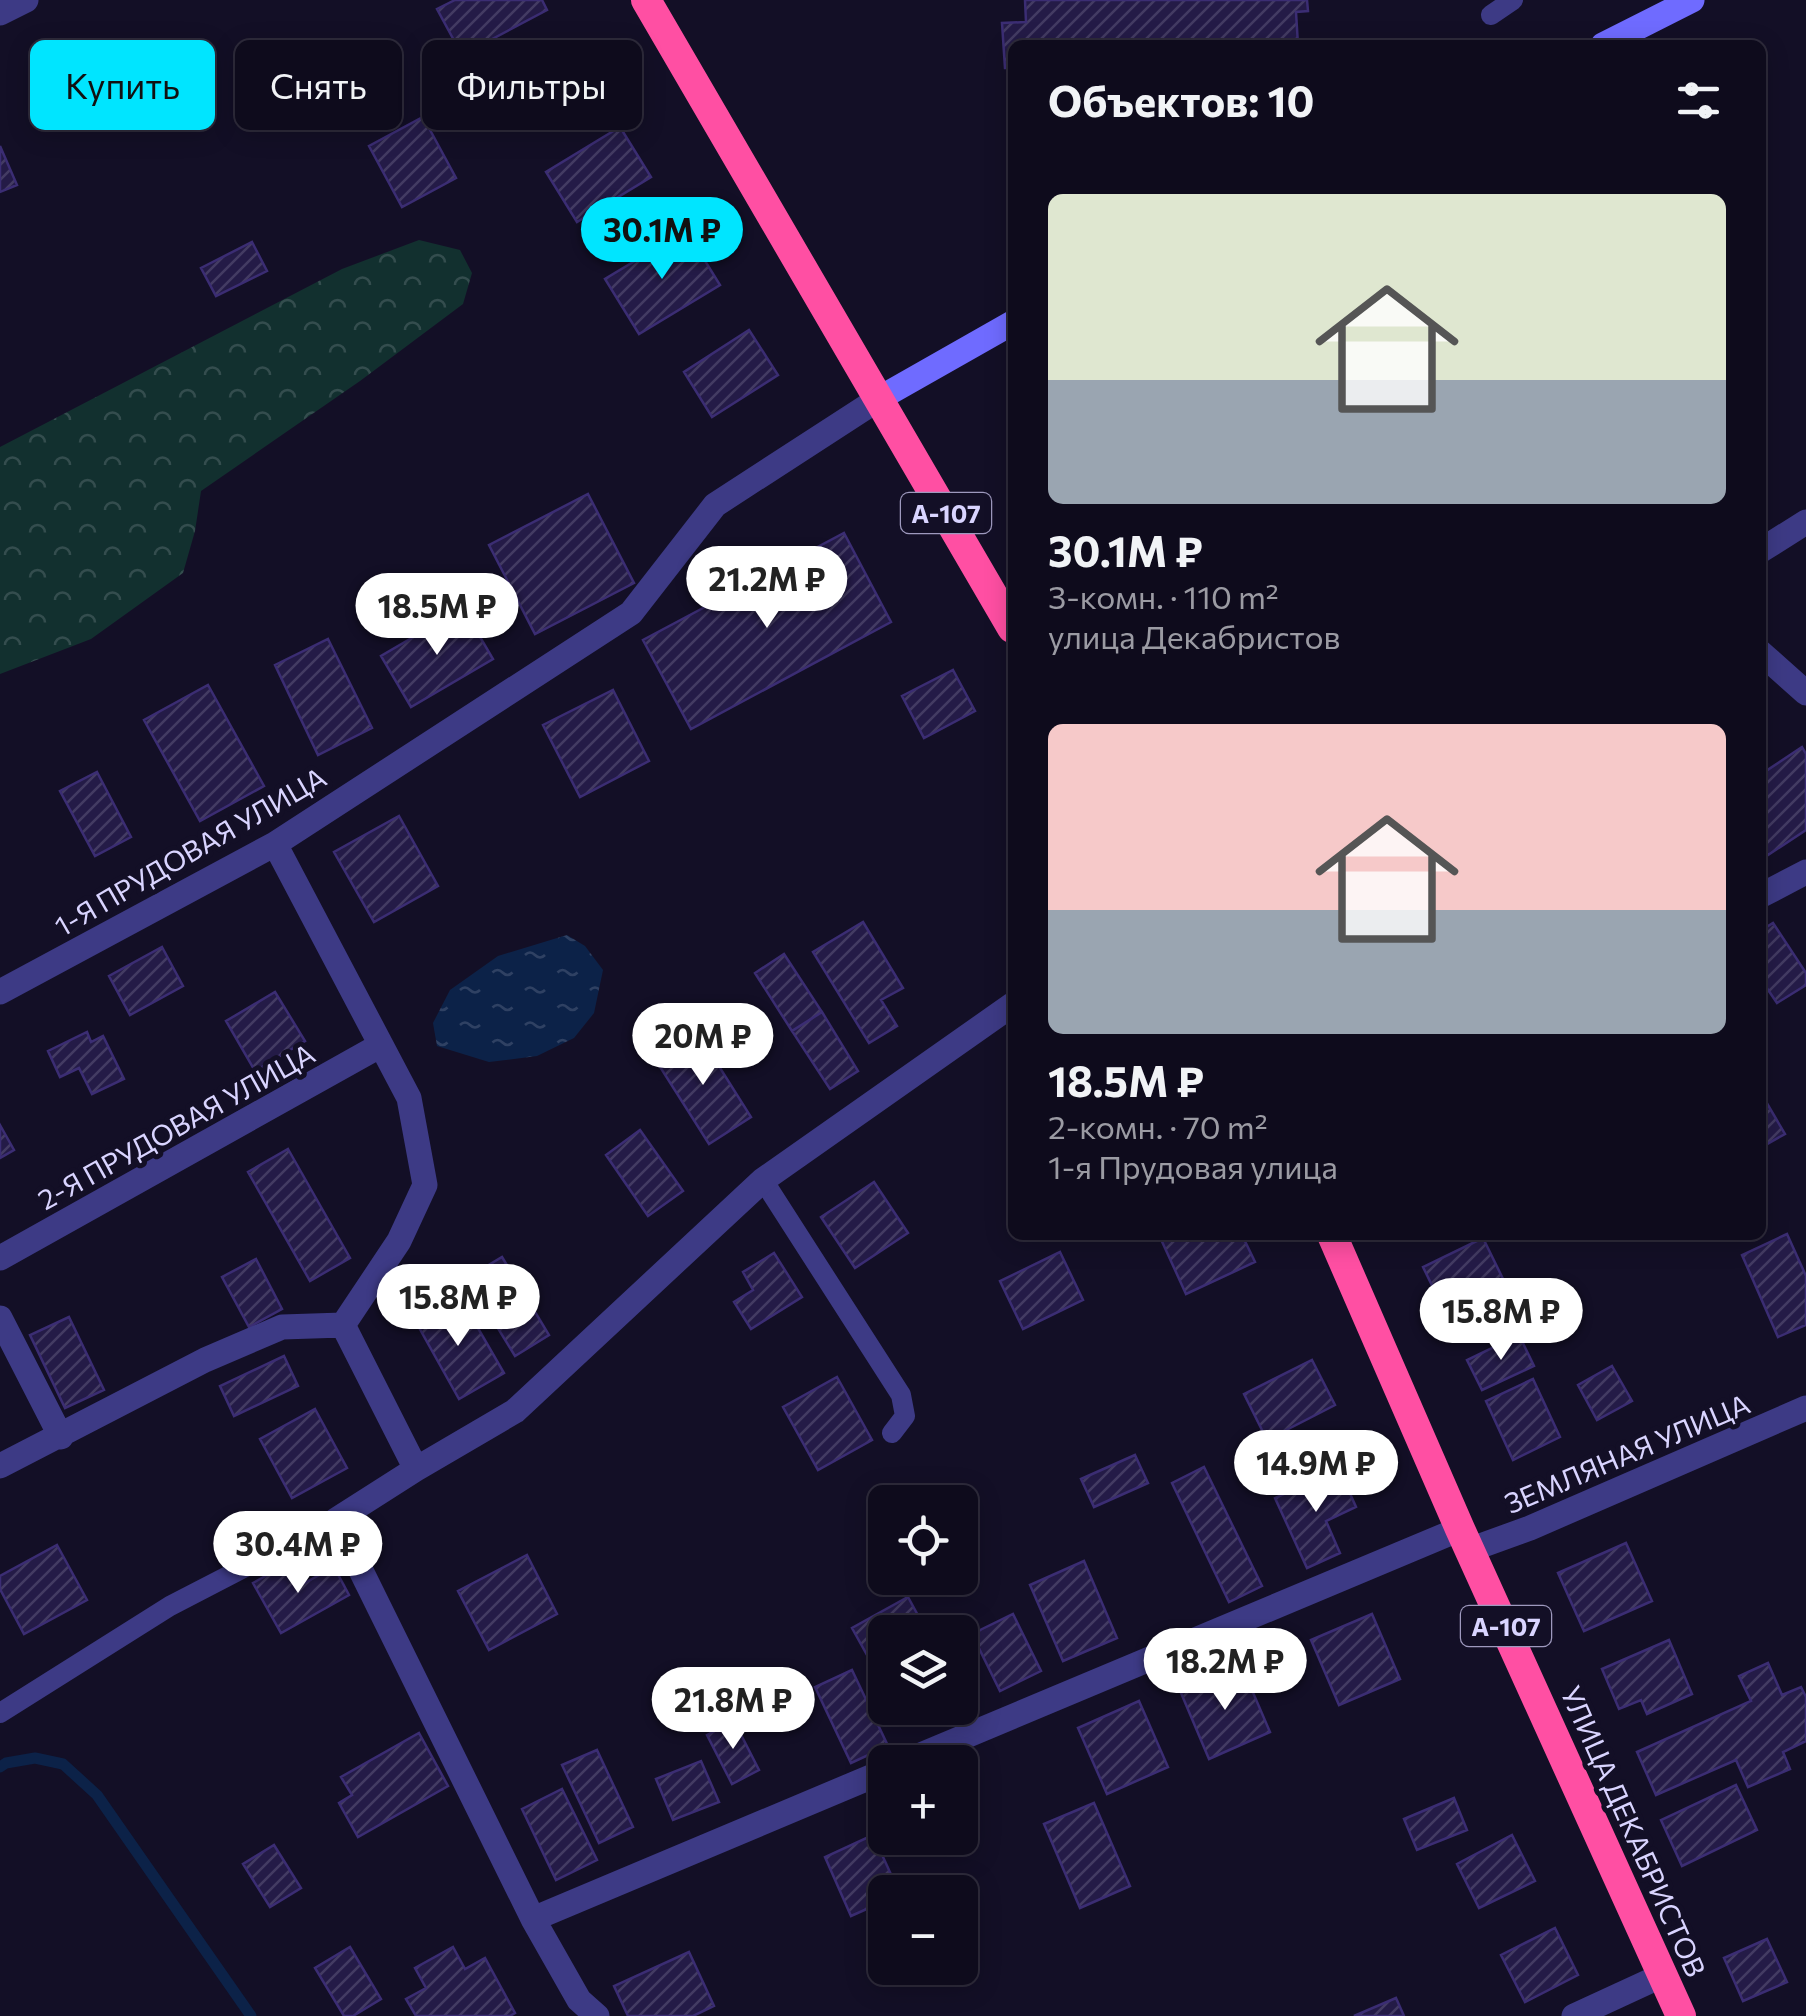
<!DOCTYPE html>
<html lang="ru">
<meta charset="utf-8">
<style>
body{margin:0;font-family:Commissioner,sans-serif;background:#171425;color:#f1f3f6;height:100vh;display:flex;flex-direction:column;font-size:38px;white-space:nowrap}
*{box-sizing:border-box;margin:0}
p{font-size:32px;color:#9b9ba3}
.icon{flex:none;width:55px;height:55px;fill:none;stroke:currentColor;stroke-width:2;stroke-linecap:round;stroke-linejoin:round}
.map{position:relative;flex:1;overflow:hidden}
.details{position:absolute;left:1008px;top:40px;width:758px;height:1200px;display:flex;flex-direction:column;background:#0e0b1c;border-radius:15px;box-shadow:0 5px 25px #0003,0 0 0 2px #2e2b3b}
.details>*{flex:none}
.hud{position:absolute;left:30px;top:40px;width:828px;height:90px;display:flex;gap:20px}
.controls{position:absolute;left:868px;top:1485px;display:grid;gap:20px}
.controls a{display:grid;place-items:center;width:110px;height:110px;border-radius:15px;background:#0e0b1c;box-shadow:0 5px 25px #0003,0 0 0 2px #2e2b3b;font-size:50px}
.price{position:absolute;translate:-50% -85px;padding:0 22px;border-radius:35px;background:#fff;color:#222;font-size:32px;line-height:65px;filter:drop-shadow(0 2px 5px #0008)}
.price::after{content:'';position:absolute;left:50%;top:60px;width:30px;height:22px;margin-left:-15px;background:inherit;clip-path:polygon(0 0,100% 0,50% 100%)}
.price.current{background:#00e5ff;color:#111}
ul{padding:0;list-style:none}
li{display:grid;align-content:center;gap:20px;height:530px;padding:0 40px}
li span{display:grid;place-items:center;height:310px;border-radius:15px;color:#555}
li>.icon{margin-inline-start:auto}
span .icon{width:180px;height:180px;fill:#fffc;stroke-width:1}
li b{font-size:42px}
h2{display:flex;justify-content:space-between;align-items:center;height:120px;padding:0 40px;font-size:42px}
.chip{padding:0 35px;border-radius:15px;background:#0e0b1c;box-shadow:0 5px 25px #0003,0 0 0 2px #2e2b3b;font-size:35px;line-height:90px}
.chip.current{background:#00e5ff;color:#111}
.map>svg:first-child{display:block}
.forest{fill:url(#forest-crowns)}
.water{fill:url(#water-ripples)}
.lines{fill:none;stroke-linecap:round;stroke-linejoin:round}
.stream{stroke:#0c2248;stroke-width:11}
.building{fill:url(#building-hatch);stroke:#3b2d73;stroke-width:2.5}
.lane{stroke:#3d3a85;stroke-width:20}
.street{stroke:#3d3a85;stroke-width:25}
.secondary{stroke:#6f6bff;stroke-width:25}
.highway{stroke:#ff4fa3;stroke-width:30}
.labels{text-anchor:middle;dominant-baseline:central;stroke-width:10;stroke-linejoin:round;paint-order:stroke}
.shield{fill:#130f26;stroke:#9e99be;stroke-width:2.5}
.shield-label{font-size:25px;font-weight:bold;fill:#d9d4ff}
.street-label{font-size:28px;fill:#d9d4ff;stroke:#130f26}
</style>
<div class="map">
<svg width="1806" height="2016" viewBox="0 0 1806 2016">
<defs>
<pattern id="forest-crowns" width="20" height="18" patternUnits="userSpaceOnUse" patternTransform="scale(2.5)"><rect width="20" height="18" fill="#12302f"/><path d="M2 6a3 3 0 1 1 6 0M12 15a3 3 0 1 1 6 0" fill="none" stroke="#344d4e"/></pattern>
<pattern id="water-ripples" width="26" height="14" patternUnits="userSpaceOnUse" patternTransform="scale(2.5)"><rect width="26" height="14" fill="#0c2248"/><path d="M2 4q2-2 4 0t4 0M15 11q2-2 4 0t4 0" fill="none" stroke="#2f4163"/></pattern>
<pattern id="building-hatch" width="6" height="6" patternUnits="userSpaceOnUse" patternTransform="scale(2.5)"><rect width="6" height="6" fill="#241b47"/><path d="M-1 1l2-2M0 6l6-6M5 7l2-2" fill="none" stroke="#433b63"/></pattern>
</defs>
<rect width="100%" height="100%" fill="#130f26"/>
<path class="forest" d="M419 240 460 250 472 273 463 304 360 381 201 491 195 531 183 573 91 639 0 674V447L342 269Z"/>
<path class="water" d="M567 935 585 946 603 970 594 1013 574 1038 537 1056 489 1062 437 1046 433 1023 450 990 498 956Z"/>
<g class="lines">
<path class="stream" d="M0 1767 6 1763 35 1758 63 1764 97 1795 251 2016"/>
</g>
<path class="building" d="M455 0H542L547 10 462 55 437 9Z
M1025 0H1307L1308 11 1296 12 1298 45H1012V68H1005L1002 23 1026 22Z
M423 117 456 178 402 207 369 146Z
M620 127 651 177 577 222 546 172Z
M0 146 17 185 0 192Z
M686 230 720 285 639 334 605 279Z
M252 242 267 271 216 296 201 268Z
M749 330 778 375 712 417 684 372Z
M588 494 634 583 535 634 489 545Z
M844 533 891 622 691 729 643 640Z
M463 608 493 659 411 707 381 656Z
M328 639 372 728 318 755 275 665Z
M953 670 975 711 924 738 902 696Z
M208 685 264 786 200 821 144 720Z
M613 690 649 761 580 797 543 725Z
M1802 747 1806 754V830L1768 855 1760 843V775Z
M97 772 131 837 95 856 60 791Z
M399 816 438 886 374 922 334 852Z
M863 922 903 988 881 1000 897 1026 869 1043 813 952Z
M1773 923 1806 973V985L1777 1003 1760 978V931Z
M162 947 183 986 130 1015 109 976Z
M784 954 822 1012 792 1031 755 973Z
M275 992 305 1041 255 1071 226 1021Z
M822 1012 858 1071 830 1089 792 1031Z
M87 1032 91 1042 103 1036 124 1079 92 1094 79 1068 60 1077 48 1051Z
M698 1033 751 1117 709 1144 655 1059Z
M1765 1100 1785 1134 1760 1148V1103Z
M0 1125 14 1150 0 1158Z
M640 1130 683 1191 648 1216 606 1155Z
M288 1149 350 1258 310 1281 248 1172Z
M874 1182 908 1233 855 1268 821 1217Z
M1787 1234 1806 1276V1325L1778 1337 1742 1255Z
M1159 1235H1242L1255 1262 1186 1294Z
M1483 1238 1504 1281 1444 1310 1423 1267Z
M1060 1252 1083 1300 1023 1329 1000 1281Z
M774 1253 802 1297 751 1329 734 1302 753 1290 743 1272Z
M502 1257 549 1335 515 1356 467 1278Z
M256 1259 282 1309 249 1327 222 1277Z
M441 1298 456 1324 471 1316 504 1373 459 1399 412 1315Z
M69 1317 104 1390 65 1408 30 1335Z
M1519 1335 1534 1366 1482 1390 1467 1360Z
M284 1356 298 1386 234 1416 220 1386Z
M1312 1360 1335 1405 1267 1440 1244 1394Z
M1612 1366 1632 1401 1597 1420 1578 1385Z
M837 1377 872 1440 818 1470 783 1407Z
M1533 1379 1560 1437 1513 1460 1486 1401Z
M315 1409 347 1468 292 1498 260 1439Z
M1135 1455 1148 1483 1094 1507 1081 1479Z
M1204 1467 1262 1586 1229 1602 1172 1483Z
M1339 1469 1356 1507 1326 1521 1340 1553 1307 1568 1275 1498Z
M1626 1543 1652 1601 1584 1631 1558 1573Z
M57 1545 87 1600 24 1634 0 1589V1576Z
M527 1555 557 1614 489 1650 458 1591Z
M1084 1561 1117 1638 1063 1661 1030 1585Z
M287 1564 299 1586 334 1567 349 1595 281 1633 253 1583Z
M908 1597 927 1632H885V1680L882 1682 852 1628Z
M1013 1614 1041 1671 1000 1691 972 1634Z
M1372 1614 1400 1679 1339 1705 1311 1640Z
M1669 1640 1692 1694 1647 1714 1641 1700 1619 1709 1602 1669Z
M1768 1663 1782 1695 1801 1687 1806 1697V1741L1783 1752 1790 1769 1748 1787 1736 1760 1656 1795 1637 1752 1751 1701 1739 1676Z
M1242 1667 1270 1732 1209 1759 1181 1693Z
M852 1670 888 1746 851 1763 815 1687Z
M1139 1701 1168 1767 1107 1794 1078 1728Z
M734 1721 759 1770 732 1784 707 1735Z
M419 1733 448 1786 358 1837 339 1803 352 1795 341 1777Z
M597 1750 633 1827 599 1843 562 1765Z
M701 1761 719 1802 673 1820 656 1779Z
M1736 1785 1757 1830 1682 1866 1661 1820Z
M562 1789 597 1860 556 1880 522 1809Z
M1454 1798 1467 1830 1417 1850 1404 1819Z
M1094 1803 1130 1886 1080 1908 1044 1824Z
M873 1835 899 1892H885V1901L851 1916 825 1857Z
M1512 1835 1535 1881 1479 1908 1457 1864Z
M274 1845 301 1888 270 1907 243 1864Z
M1555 1928 1578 1975 1525 2002 1501 1955Z
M1767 1939 1787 1982 1743 2001 1724 1958Z
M350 1947 381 1999 353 2016H344L315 1968Z
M453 1947 465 1969 485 1958 515 2013 510 2016H416L406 1999 426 1988 415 1968Z
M689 1952 714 2006 693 2016H628L614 1986Z
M1396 1998 1404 2016H1354Z"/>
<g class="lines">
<path class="lane" d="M1491 15 1513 0
M763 1180 901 1395 905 1416 892 1433
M0 1713 170 1606 336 1520"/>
<path class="street" d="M0 13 26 0
M1760 551 1806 522
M1760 652 1806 693
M275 844 409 1098 425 1185 399 1241 343 1325 416 1469 336 1520 533 1919 579 2000 597 2016
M1760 896 1806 872
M0 992 275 844 631 613 715 505 880 398
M0 1258 381 1045
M0 1318 61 1437
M0 1466 205 1360 282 1327 343 1325
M416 1469 515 1411 763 1180 1012 1005
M1472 1549 1530 1528 1806 1408
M904 1762 1460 1529
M533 1919 885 1771
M1574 2016 1663 1975"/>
<path class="secondary" d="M1603 45 1692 0
M880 398 1012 323"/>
<path class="highway" d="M646 0 1012 628
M1332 1235 1460 1529 1681 2016"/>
</g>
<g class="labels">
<g class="shield">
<rect x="901" y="493" width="90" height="40" rx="8"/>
<rect x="1461" y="1606" width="90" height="40" rx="8"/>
</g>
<g class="shield-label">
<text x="946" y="513">А-107</text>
<text x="1506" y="1626">А-107</text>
</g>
<g class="street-label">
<text transform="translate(190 851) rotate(-30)">1-Я ПРУДОВАЯ УЛИЦА</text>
<text transform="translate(176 1126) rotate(-29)">2-Я ПРУДОВАЯ УЛИЦА</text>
<text transform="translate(1627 1453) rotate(-23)">ЗЕМЛЯНАЯ УЛИЦА</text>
<text transform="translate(1634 1831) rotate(66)">УЛИЦА ДЕКАБРИСТОВ</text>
</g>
</g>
</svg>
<div class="controls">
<a><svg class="icon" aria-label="locate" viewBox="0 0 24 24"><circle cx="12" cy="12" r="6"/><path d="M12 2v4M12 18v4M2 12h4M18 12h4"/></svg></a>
<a><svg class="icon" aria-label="layers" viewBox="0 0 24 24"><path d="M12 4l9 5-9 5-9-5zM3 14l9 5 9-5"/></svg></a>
<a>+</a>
<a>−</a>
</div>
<b class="price current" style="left:662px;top:282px">30.1M ₽</b>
<b class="price" style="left:767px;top:631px">21.2M ₽</b>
<b class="price" style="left:437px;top:658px">18.5M ₽</b>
<b class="price" style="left:703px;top:1088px">20M ₽</b>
<b class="price" style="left:458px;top:1349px">15.8M ₽</b>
<b class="price" style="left:1501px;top:1363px">15.8M ₽</b>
<b class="price" style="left:1316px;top:1515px">14.9M ₽</b>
<b class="price" style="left:298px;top:1596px">30.4M ₽</b>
<b class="price" style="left:1225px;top:1713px">18.2M ₽</b>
<b class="price" style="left:733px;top:1752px">21.8M ₽</b>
<div class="hud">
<a class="chip current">Купить</a>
<a class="chip">Снять</a>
<a class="chip">Фильтры</a>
</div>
<section class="details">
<h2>Объектов: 10<svg class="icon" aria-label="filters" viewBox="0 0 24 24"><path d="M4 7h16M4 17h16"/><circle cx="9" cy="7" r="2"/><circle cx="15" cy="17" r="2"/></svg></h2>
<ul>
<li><span style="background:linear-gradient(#dfe7d0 60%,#9aa5b1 0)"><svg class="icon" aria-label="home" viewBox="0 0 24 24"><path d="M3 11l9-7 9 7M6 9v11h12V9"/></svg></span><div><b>30.1M ₽</b><p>3-комн. · 110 m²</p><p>улица Декабристов</p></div></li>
<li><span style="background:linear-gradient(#f6c9c9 60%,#9aa5b1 0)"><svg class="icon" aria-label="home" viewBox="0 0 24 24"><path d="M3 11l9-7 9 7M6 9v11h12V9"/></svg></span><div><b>18.5M ₽</b><p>2-комн. · 70 m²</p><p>1-я Прудовая улица</p></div></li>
</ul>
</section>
</div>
